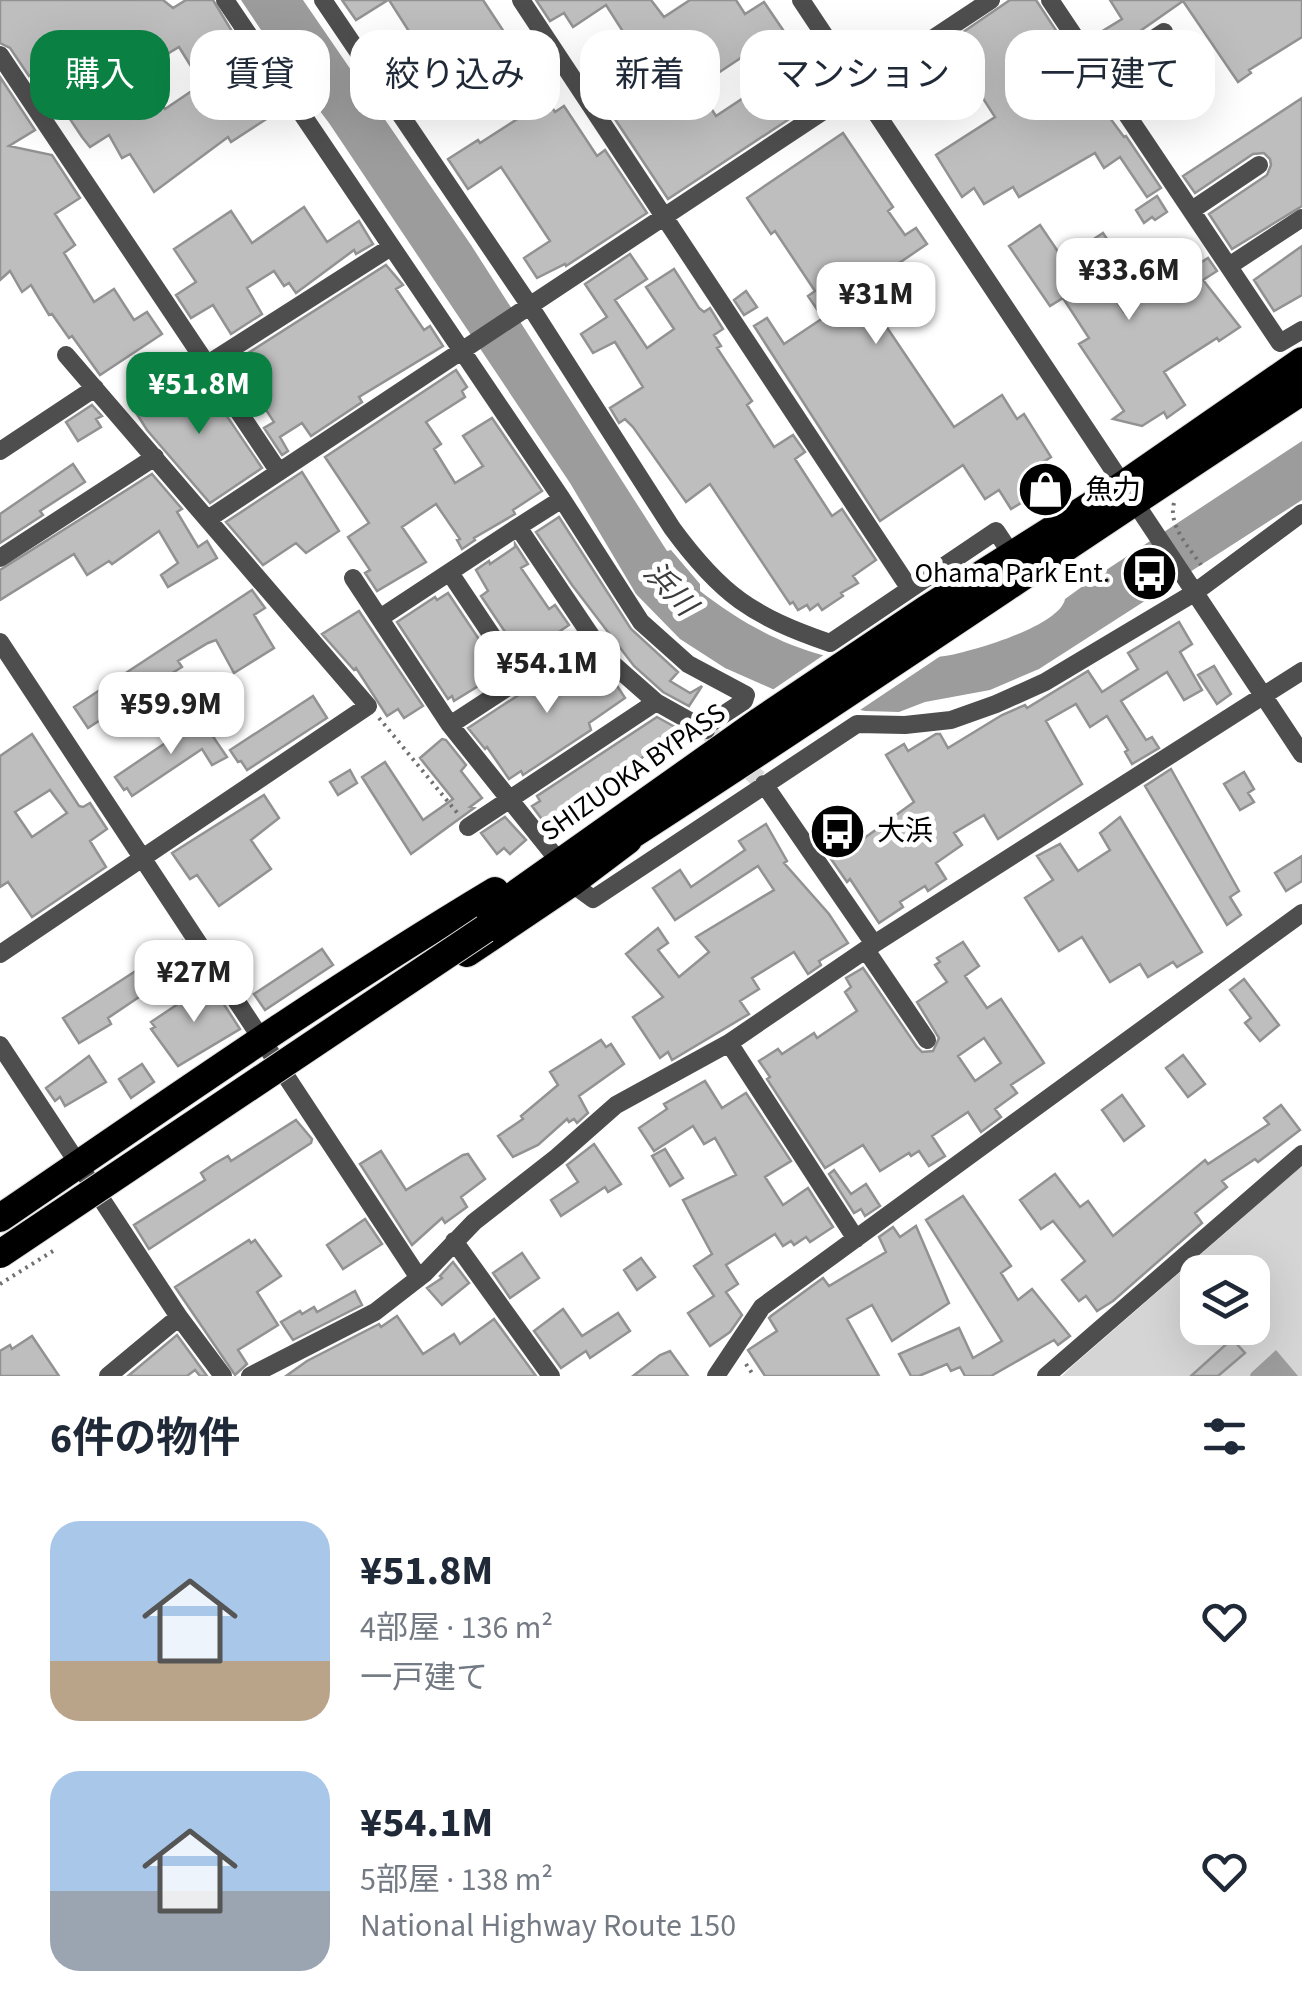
<!DOCTYPE html>
<html lang="ja">
<meta charset="utf-8">
<style>
body{margin:0;font-family:"Source Sans 3","Noto Sans JP",sans-serif;background:#f2f2f3;color:#1f2937;height:100vh;display:flex;flex-direction:column;font-size:38px;white-space:nowrap}
*{box-sizing:border-box;margin:0}
p{font-size:32px;color:#747a83}
.icon{flex:none;width:55px;height:55px;fill:none;stroke:currentColor;stroke-width:2;stroke-linecap:round;stroke-linejoin:round}
.map{position:relative;height:1376px;overflow:hidden}
.drawer{display:flex;flex-direction:column;background:#fff;flex:1}
.drawer>*{flex:none}
.guide{position:absolute;left:30px;top:30px;width:1242px;height:90px;display:flex;gap:20px}
.buttons{position:absolute;left:1180px;top:1255px;display:grid;gap:20px}
.buttons a{display:grid;place-items:center;width:90px;height:90px;border-radius:20px;background:#fff;box-shadow:0 10px 40px #0002;font-size:50px}
.price{position:absolute;translate:-50% -85px;padding:0 22px;border-radius:20px;background:#fff;color:#222;font-size:32px;line-height:65px;filter:drop-shadow(0 2px 5px #0008)}
.price::after{content:'';position:absolute;left:50%;top:60px;width:30px;height:22px;margin-left:-15px;background:inherit;clip-path:polygon(0 0,100% 0,50% 100%)}
.price.selected{background:#0b8043;color:#fff}
ul{padding:0;list-style:none}
li{display:flex;align-items:center;gap:30px;height:250px;padding:0 50px}
li span{display:grid;place-items:center;flex:none;width:280px;height:200px;border-radius:30px;color:#555}
li>.icon{margin-inline-start:auto}
span .icon{width:120px;height:120px;fill:#fffc;stroke-width:1}
li b{font-size:42px}
h2{display:flex;justify-content:space-between;align-items:center;height:120px;padding:0 50px;font-size:42px}
.pill{padding:0 35px;border-radius:30px;background:#fff;box-shadow:0 10px 40px #0002;font-size:35px;line-height:90px}
.pill.selected{background:#0b8043;color:#fff}
.map>svg:first-child{display:block}
.green{fill:#d5d5d5;fill-rule:evenodd}
.water{fill:#9c9c9c}
.pier{fill:#fff}
.building{fill:#bebebe;stroke:#929292;stroke-width:2.5;fill-rule:evenodd}
.lines{fill:none;stroke-linecap:round;stroke-linejoin:round}
.minor-tunnel{stroke:#d9d9d9;stroke-width:18;stroke-dasharray:18 9;stroke-linecap:butt}
.highway-casing{stroke:#dbdbdb;stroke-width:30}
.path{stroke:#707070;stroke-width:4;stroke-dasharray:2.5 5;stroke-linecap:butt}
.minor{stroke:#4e4e4e;stroke-width:18}
.highway{stroke:#000;stroke-width:28}
.highway-bridge-casing{stroke:#dbdbdb;stroke-width:30;stroke-linecap:butt}
.highway-bridge{stroke:#000;stroke-width:28}
.labels{text-anchor:middle;dominant-baseline:central;stroke-width:10;stroke-linejoin:round;paint-order:stroke}
.poi-label{font-size:28px;fill:#000;stroke:#fff;text-anchor:start}
.street-label{font-size:28px;fill:#000;stroke:#fff}
.water-label{font-size:30px;font-style:italic;fill:#3d3d3d;stroke:#fff}
</style>
<div class="map">
<svg width="1302" height="1376" viewBox="0 0 1302 1376">
<rect width="100%" height="100%" fill="#fff"/>
<path class="green" d="M1302 1166V1376H1062L1071 1367ZM1198 1272H1252V1328H1198Z"/>
<path class="water" d="M241 0H303L471 245 667 551 671 550 700 584V591C736 619 777 643 822 655 841 660 923 659 945 656 971 652 1060 626 1065 599L1094 578 1302 441V500L1039 669 990 690 925 702 899 712 865 711 777 691 725 668 680 639 636 594 570 483 329 123 277 54Z
M1276 1350 1298 1376H1250L1251 1373Z"/>
<path class="pier" d="M948 651 854 714 813 707 768 693 828 652Z"/>
<path class="building" d="M0 0H163L173 8 186 0H213L244 51 214 70 237 106 253 95 268 118 231 142 228 137 154 192 130 154 122 158 109 135 90 147 82 137 70 119 89 106 59 58 29 76 10 48 0 43ZM179 47 202 84 165 109 149 86 111 112 91 81 132 53 142 69Z
M342 0H388L356 20Z
M389 0H483L516 50 463 83 469 91 454 100 448 91 414 113 402 94 435 72Z
M536 0H651L664 17 690 0H736L745 14 764 2 783 30 697 87 716 116 804 58 827 94 668 199 583 71 629 41 606 5 573 27 564 13 550 21Z
M1010 0H1036L1090 82 1086 86 1104 115 1107 114 1124 137 1126 136 1161 188 1147 197 1120 157 1104 168 1095 153 1019 197 1013 187 984 204 974 188 962 197 936 155 995 117 970 78 932 103 909 69Z
M1110 0H1302V37L1249 70 1251 73 1238 82 1183 1 1113 50 1101 32 1122 19Z
M0 77 35 130 9 146 52 155 80 198 55 214 75 245 64 253 94 302 114 289 134 320 147 312 162 334 100 375 72 336 69 338 52 314 49 315 31 285 22 292 10 271 0 280Z
M1302 98V206L1232 249 1209 214 1267 175 1271 165 1270 159 1264 153 1253 154 1195 193 1183 176Z
M547 100 555 112 564 106 597 156 605 150 647 213 566 266 565 264 537 278 524 258 550 241 501 167 468 189 448 159 478 140 480 143Z
M843 133 893 207 888 211 905 235 916 228 927 244 861 289 954 427 1002 395 1017 419 1024 414 1051 457 1026 473 1039 492 1011 509 999 490 985 499 963 465 880 521 754 326 767 318 784 344 823 318 808 296 815 291 775 231 771 234 747 198Z
M1157 196 1167 212 1155 220 1152 217 1144 223 1136 210Z
M304 207 327 242 359 221 373 244 356 254 354 250 296 293 289 283 284 286 274 271 247 288 262 314 231 334 213 305 191 318 176 295 196 282 174 249 231 211 252 243Z
M1040 225 1063 259 1103 233 1113 248 1091 263 1124 312 1208 258 1217 271 1203 280 1240 327 1219 341 1217 338 1164 372 1185 405 1167 418 1164 412 1142 426 1113 419 1124 411 1079 344 1089 338 1063 298 1050 306 1009 246Z
M1302 246V295L1274 311 1254 280Z
M630 254 647 279 615 300 647 348 674 329 646 287 674 269 699 308 704 312 710 308 723 329 714 335 721 346 717 348 752 401 747 405 774 447 793 435 805 452 795 459 832 516 842 509 876 560 853 576 858 583 841 593 843 596 822 610 818 604 810 610 807 605 798 610 793 602 790 604 710 484 686 502 633 427 625 419 619 423 610 408 643 387 615 342 593 353 581 334 607 317 585 284Z
M386 265 403 285 396 289 424 330 430 326 443 346 359 397 362 402 311 436 302 423 280 437 288 451 282 455 264 428 274 422 249 384 239 390 232 379 238 375 231 364Z
M746 291 757 307 744 315 734 300Z
M195 369 262 468 210 503 147 430 135 411Z
M456 370 467 387 462 391 465 397 426 422 441 444 434 449 455 483 483 466 463 436 492 418 542 491 513 510 515 514 474 538 475 540 462 549 457 540 460 539 436 504 402 527 426 562 377 591 365 573 370 570 348 537 369 523 325 457Z
M92 405 102 416 96 419 101 427 78 441 66 422Z
M73 464 85 482 40 511 43 515 0 543V514Z
M302 472 339 531 306 553 296 543 263 565 226 522Z
M152 474 182 509 177 512 198 547 207 541 217 558 168 587 161 575 178 563 159 531 112 564 109 561 87 575 74 554 0 600V570Z
M559 517 631 629 678 672 670 681 690 693 702 686 689 706 663 692 634 666 572 585 536 532Z
M515 544 528 564 521 568 549 609 555 605 569 625 522 657 481 596 488 591 476 570 489 561 490 564 515 547Z
M252 590 265 608 254 615 274 648 234 673 216 640 208 643 178 661 182 667 155 684 159 692 138 707 132 699 88 728 74 707Z
M448 593 501 672 454 701 452 696 448 699 397 622 435 597 437 600Z
M359 611 423 706 404 718 398 709 387 716 356 668 354 670 322 634Z
M1179 622 1192 644 1180 652 1202 690 1184 700 1167 672 1121 701 1146 740 1152 737 1159 748 1132 764 1125 752 1128 750 1107 716 1090 727 1076 704 1046 721 1082 784 998 839 984 815 954 833 962 845 936 863 946 879 928 891 925 886 900 902 903 907 879 923 850 879 847 882 822 846 849 828 859 842 914 802 886 755 904 744 908 751 936 734H940L948 748 1002 715 1025 705 1027 708 1088 671 1102 692 1138 669 1128 653Z
M586 651 609 683 614 681 625 698 589 723 591 730 523 775 521 771 509 779 487 747 485 749 468 728Z
M1214 666 1231 694 1217 704 1198 675Z
M313 696 327 718 247 770 241 761 238 762 230 750Z
M657 717 684 732 671 741 675 747 662 755 657 748 620 772 618 769 592 787 596 794 547 826 532 806 540 801 537 796Z
M201 719 227 757 212 765 202 749 132 796 127 788 124 790 115 777Z
M32 734 79 806 83 807 90 803 107 829 90 841 106 867 32 917 8 882 0 887V756ZM50 790 67 813 32 837 15 812Z
M442 739 446 740 466 765 461 771 482 798 470 807 474 808 411 854 362 777 385 762 423 820 453 799 420 758Z
M1171 769 1239 891 1230 897 1241 915 1227 925 1145 786Z
M350 770 357 783 338 795 330 782Z
M1244 772 1254 789 1248 793 1254 802 1240 810 1224 784Z
M264 795 279 818 251 840 271 869 219 906 197 875 190 879 172 853Z
M505 817 526 840 510 854 504 848 497 854 481 833Z
M1120 817 1202 952 1177 967 1173 962 1148 977 1140 964 1110 982 1082 937 1059 951 1025 898 1053 880 1037 856 1060 844 1078 871 1110 850 1100 833Z
M766 824 787 861 784 863 829 914 848 943 819 961 821 965 808 974 794 952 752 978 759 989 740 1001 749 1014 672 1060 668 1052 660 1058 633 1017 663 997 626 954 658 928 668 943 658 950 679 977 709 952 696 937 774 890 758 866 675 920 653 888 680 870 691 887 745 850 739 841Z
M1302 856V881L1286 891 1275 873Z
M182 941 194 959 139 991 142 995 108 1018 111 1024 79 1043 63 1018Z
M963 942 979 966 965 976 987 1008 1001 999 1044 1063 1011 1085 1017 1093 995 1109 1001 1117 981 1132 968 1112 932 1136 945 1156 929 1166 919 1151 911 1156 909 1153 880 1171 863 1145 825 1168 767 1079 770 1077 759 1061 778 1049 782 1054 814 1033 817 1038 857 1011 845 992 851 987 846 978 863 968 917 1047 922 1052 933 1051 939 1038 917 1002 947 982 935 965 940 962 937 958ZM984 1038 1001 1063 975 1081 958 1056Z
M322 949 333 965 265 1010 254 994Z
M1244 979 1279 1025 1260 1041 1245 1023 1251 1018 1230 990Z
M212 986 240 1029 178 1066 151 1029 155 1027 151 1022 202 988 204 991Z
M601 1040 606 1047 611 1044 624 1064 579 1096 588 1113 577 1123 574 1119 569 1122 567 1119 538 1145 513 1157 498 1136 523 1119 521 1116 558 1085 550 1072Z
M1183 1055 1205 1084 1188 1097 1166 1068Z
M89 1056 106 1082 65 1106 60 1097 55 1101 46 1088Z
M142 1064 154 1082 131 1098 119 1079Z
M705 1081 722 1108 746 1093 791 1161 765 1177 783 1205 808 1188 833 1227 810 1242 806 1237 794 1245 791 1241 783 1246 775 1234 726 1265 738 1284 726 1292 742 1315 730 1332 710 1346 688 1313 714 1296 694 1266 712 1254 683 1200 736 1175 715 1138 704 1144 693 1126 654 1151 639 1128 667 1109 664 1104Z
M1122 1095 1144 1126 1124 1141 1102 1110Z
M1281 1105 1300 1130 1258 1162 1255 1159 1222 1181 1227 1187 1195 1213 1202 1223 1113 1301 1097 1311 1086 1296 1079 1301 1062 1280 1085 1261 1053 1221 1041 1229 1020 1200 1055 1174 1080 1207 1088 1201 1113 1236 1205 1160 1208 1164 1269 1124 1264 1118Z
M296 1120 312 1139 311 1143 149 1249 134 1225 205 1180 201 1173 214 1164 228 1156 231 1161Z
M594 1144 621 1184 608 1192 605 1187 561 1216 551 1200 578 1182 567 1165Z
M665 1149 683 1178 670 1186 652 1156Z
M381 1151 406 1190 463 1155 468 1154 485 1179 461 1197 467 1207 445 1223 442 1218 412 1245 360 1164Z
M834 1170 851 1194 866 1184 880 1206 865 1216 861 1209 854 1213 829 1174Z
M963 1196 1011 1266 1001 1273 1018 1300 1032 1289 1070 1336 1058 1345 1054 1340 991 1376H965L960 1367 951 1371 947 1364 919 1376H911L899 1354 959 1328 973 1358 1002 1341 926 1220Z
M365 1219 382 1244 343 1269 327 1245Z
M916 1226 949 1303 892 1341 872 1305 847 1319 879 1376H765L748 1350 777 1331 769 1318 771 1316 823 1278 829 1286 886 1252 879 1237 893 1227 900 1237Z
M249 1240 251 1243 255 1240 281 1276 257 1292 278 1325 238 1350 247 1364 235 1375 175 1287Z
M522 1253 539 1278 510 1298 493 1273Z
M641 1258 655 1277 637 1290 624 1270Z
M453 1262 469 1283 442 1305 427 1288 442 1278 440 1276Z
M355 1291 362 1305 293 1340 281 1322 300 1311 302 1314 314 1307 317 1312Z
M563 1309 582 1336 618 1313 630 1331 590 1358 586 1351 561 1368 534 1331Z
M397 1316 423 1354 454 1334 460 1344 494 1319 536 1376H286L307 1361 379 1324 381 1327Z
M177 1335 207 1376H200L195 1370 187 1376H128Z
M32 1336 59 1376H0V1351L10 1345 12 1349Z
M1232 1339 1245 1353 1218 1376H1191Z
M670 1351 688 1376H633L660 1355Z"/>
<g class="lines">
<path class="minor-tunnel" d="M706 730 764 784"/>
<defs>
<path id="highway" d="M613 847C845 698 1071 542 1302 391
M479 920 760 721 925 610 1123 485 1302 361
M467 953 571 883 628 840
M0 1218C164 1106 325 993 495 891"/>
</defs>
<use href="#highway" class="highway-casing"/>
<path class="path" d="M1174 503C1168 526 1189 547 1201 565
M379 718 459 815
M0 1284 53 1251
M746 1364 754 1376"/>
<path class="minor" d="M225 0 562 499 641 622 688 664 746 695 744 701 703 728
M323 0 530 306 672 528C721 595 752 616 830 643L996 531 1012 555
M521 0 910 589
M801 0 1302 754
M1050 0 1280 343 1302 330
M0 55 279 472
M1100 74 1164 32
M1192 210 1259 165
M1229 266 1302 218
M206 365 391 247
M0 451 95 388
M208 519 991 0
M518 527 562 499
M0 558 155 457
M450 573 521 679
M353 578 450 725 554 855
M380 618 518 527 606 658 656 702 706 730
M0 642 419 1278
M450 725 589 634
M764 784 874 944
M468 827 656 702
M571 883 593 899 857 724 905 725 951 720 996 704 1045 682 1194 593 1302 513
M866 950 927 1040
M0 954 368 706 66 355
M729 1043 856 1239
M0 1045 179 1317 223 1376
M454 1241 551 1376
M108 1376 179 1317
M250 1376 375 1312 424 1274 474 1222 557 1157 616 1105 729 1043 874 944 1302 671
M716 1376 762 1307 1302 913
M1046 1376 1302 1154"/>
<use href="#highway" class="highway"/>
<defs>
<path id="highway-bridge" d="M0 1254 485 929"/>
</defs>
<use href="#highway-bridge" class="highway-bridge-casing"/>
<use href="#highway-bridge" class="highway-bridge"/>
</g>
<defs>
<symbol id="shop-disc" viewBox="-11 -11 22 22"><circle r="9.5" fill="#000" stroke="#fff"/><path d="M-5-2.5h2.3a2.7 3.5 0 0 1 5.4 0H5L5.5 6h-11ZM-1.5-2.5h3a1.5 2.3 0 0 0-3 0Z" fill="#fff"/></symbol>
<symbol id="bus-disc" viewBox="-11 -11 22 22"><circle r="9.5" fill="#000" stroke="#fff"/><path d="M-5-6H5V4H4V6H2V4H-2V6H-4V4H-5ZM-3.5-4V0h7V-4ZM-3.5 1.2v1.5H-2V1.2ZM2 1.2v1.5H3.5V1.2Z" fill="#fff"/></symbol>
</defs>
<g fill-rule="evenodd">
<use href="#shop-disc" x="1014" y="458" width="63" height="63"/>
<use href="#bus-disc" x="1118" y="542" width="63" height="63"/>
<use href="#bus-disc" x="806" y="800" width="63" height="63"/>
</g>
<g class="labels">
<g class="poi-label">
<text x="1085" y="490">魚力</text>
<text x="1110" y="573" text-anchor="end">Ohama Park Ent.</text>
<text x="877" y="831">大浜</text>
</g>
<g class="street-label">
<text transform="translate(633 772) rotate(-35)">SHIZUOKA BYPASS</text>
</g>
<g class="water-label">
<text transform="translate(670 589) rotate(47)">浜川</text>
</g>
</g>
</svg>
<div class="buttons">
<a><svg class="icon" aria-label="layers" viewBox="0 0 24 24"><path d="M12 4l9 5-9 5-9-5zM3 14l9 5 9-5"/></svg></a>
</div>
<b class="price" style="left:1129px;top:323px">¥33.6M</b>
<b class="price" style="left:876px;top:347px">¥31M</b>
<b class="price selected" style="left:199px;top:437px">¥51.8M</b>
<b class="price" style="left:547px;top:716px">¥54.1M</b>
<b class="price" style="left:171px;top:757px">¥59.9M</b>
<b class="price" style="left:194px;top:1025px">¥27M</b>
<div class="guide">
<a class="pill selected">購入</a>
<a class="pill">賃貸</a>
<a class="pill">絞り込み</a>
<a class="pill">新着</a>
<a class="pill">マンション</a>
<a class="pill">一戸建て</a>
</div>
</div>
<section class="drawer">
<h2>6件の物件<svg class="icon" aria-label="filters" viewBox="0 0 24 24"><path d="M4 7h16M4 17h16"/><circle cx="9" cy="7" r="2"/><circle cx="15" cy="17" r="2"/></svg></h2>
<ul>
<li><span style="background:linear-gradient(#a9c7e8 70%,#b9a48a 0)"><svg class="icon" aria-label="home" viewBox="0 0 24 24"><path d="M3 11l9-7 9 7M6 9v11h12V9"/></svg></span><div><b>¥51.8M</b><p>4部屋 · 136 m²</p><p>一戸建て</p></div><svg class="icon" aria-label="heart" viewBox="0 0 24 24"><path d="M12 20l-8-8c-3-5 5-10 8-4 3-6 11-1 8 4z"/></svg></li>
<li><span style="background:linear-gradient(#a9c7e8 60%,#9aa5b1 0)"><svg class="icon" aria-label="home" viewBox="0 0 24 24"><path d="M3 11l9-7 9 7M6 9v11h12V9"/></svg></span><div><b>¥54.1M</b><p>5部屋 · 138 m²</p><p>National Highway Route 150</p></div><svg class="icon" aria-label="heart" viewBox="0 0 24 24"><path d="M12 20l-8-8c-3-5 5-10 8-4 3-6 11-1 8 4z"/></svg></li>
</ul>
</section>
